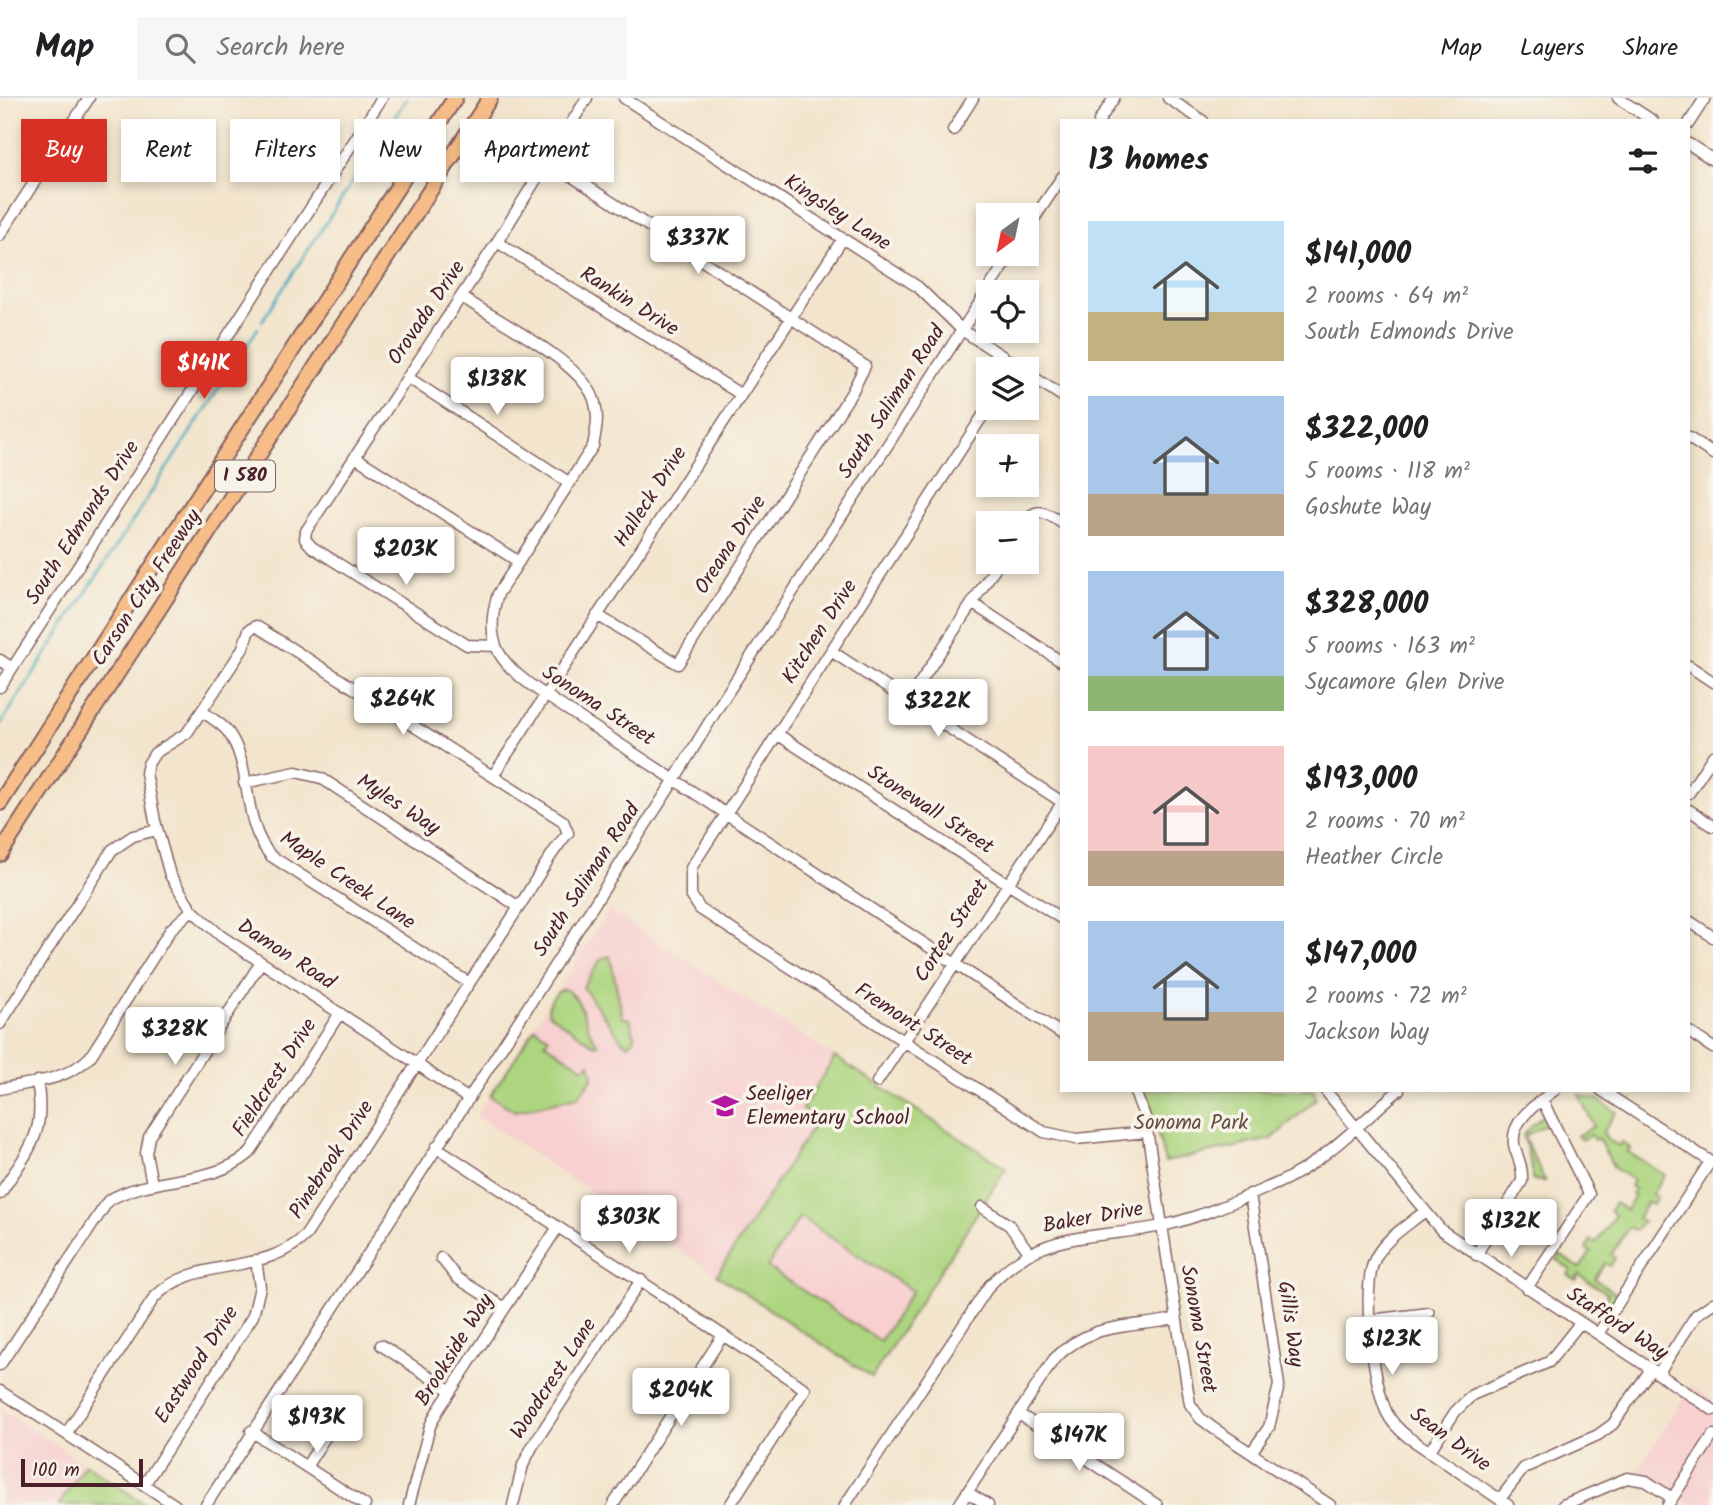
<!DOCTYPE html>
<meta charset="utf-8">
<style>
body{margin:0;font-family:Kalam,sans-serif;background:#f6f6f6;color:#202124;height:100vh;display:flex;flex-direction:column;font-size:26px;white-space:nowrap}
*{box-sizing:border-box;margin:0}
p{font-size:23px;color:#757577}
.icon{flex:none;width:38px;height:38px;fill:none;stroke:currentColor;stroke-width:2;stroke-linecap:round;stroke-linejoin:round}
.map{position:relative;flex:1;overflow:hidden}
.drawer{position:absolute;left:1060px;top:21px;width:630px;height:973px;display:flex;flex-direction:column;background:#fff;border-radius:0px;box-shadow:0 4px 10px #0003}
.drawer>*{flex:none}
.top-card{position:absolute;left:21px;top:21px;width:665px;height:63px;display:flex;gap:14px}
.needle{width:46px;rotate:213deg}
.tools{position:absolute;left:976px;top:105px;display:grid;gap:14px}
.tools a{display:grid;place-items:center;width:63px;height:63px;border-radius:0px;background:#fff;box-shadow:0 4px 10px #0003;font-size:35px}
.scale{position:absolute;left:21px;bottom:18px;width:122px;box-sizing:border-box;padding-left:7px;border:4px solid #4a1f2b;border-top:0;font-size:19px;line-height:24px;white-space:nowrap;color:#4a1f2b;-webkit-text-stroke:5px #f7f3e8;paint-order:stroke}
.price{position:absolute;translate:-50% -60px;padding:0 16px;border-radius:7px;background:#fff;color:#222;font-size:23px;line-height:46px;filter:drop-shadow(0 2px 4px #0008)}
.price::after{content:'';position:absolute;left:50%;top:42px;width:21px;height:16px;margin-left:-10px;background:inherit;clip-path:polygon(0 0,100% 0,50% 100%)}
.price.active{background:#d93025;color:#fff}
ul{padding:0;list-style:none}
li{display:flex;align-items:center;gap:21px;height:175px;padding:0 28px}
li span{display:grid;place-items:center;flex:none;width:196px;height:140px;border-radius:0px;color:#555}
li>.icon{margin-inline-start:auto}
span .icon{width:84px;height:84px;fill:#fffc;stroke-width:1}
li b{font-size:30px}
h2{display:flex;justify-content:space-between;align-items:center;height:84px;padding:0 28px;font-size:30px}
.tag{padding:0 24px;border-radius:0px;background:#fff;box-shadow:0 4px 10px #0003;font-size:24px;line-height:63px}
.tag.active{background:#d93025;color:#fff}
header{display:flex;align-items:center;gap:42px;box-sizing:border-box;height:98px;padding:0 35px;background:#fff;border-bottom:2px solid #e0e0e0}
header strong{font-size:33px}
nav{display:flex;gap:38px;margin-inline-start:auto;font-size:24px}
.search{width:490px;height:63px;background:#f6f6f6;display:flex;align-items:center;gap:18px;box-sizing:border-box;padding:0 24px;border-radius:0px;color:#757577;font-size:26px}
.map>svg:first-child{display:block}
.built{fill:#f7d0cf}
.green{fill:#add580;stroke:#7c7a56;stroke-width:2;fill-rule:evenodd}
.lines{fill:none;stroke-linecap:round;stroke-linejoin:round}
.stream{stroke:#3eaabe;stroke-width:2.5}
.minor-casing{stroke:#856464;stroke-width:13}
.highway-casing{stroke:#856464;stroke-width:18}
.minor{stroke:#fff;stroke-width:10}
.highway{stroke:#f7bd88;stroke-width:14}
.labels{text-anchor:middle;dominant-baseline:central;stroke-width:7;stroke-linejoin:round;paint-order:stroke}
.shield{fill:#f7f3e8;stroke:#7e5f64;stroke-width:2}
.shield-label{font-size:19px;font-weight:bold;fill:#4a1f2b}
.street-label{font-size:21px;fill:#4a1f2b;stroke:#f7f3e8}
.poi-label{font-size:21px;fill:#4a1f2b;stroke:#f7f3e8;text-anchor:start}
.park-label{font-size:21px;fill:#634c40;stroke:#f7f3e8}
</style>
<header>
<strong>Map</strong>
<div class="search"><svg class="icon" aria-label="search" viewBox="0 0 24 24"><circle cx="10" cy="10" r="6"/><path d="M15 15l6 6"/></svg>Search here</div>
<nav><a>Map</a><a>Layers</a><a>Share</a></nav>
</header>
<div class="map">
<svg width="1713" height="1407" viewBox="0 0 1713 1407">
<rect width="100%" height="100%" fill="#f7f3e8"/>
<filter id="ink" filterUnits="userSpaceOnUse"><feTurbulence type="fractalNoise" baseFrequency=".0143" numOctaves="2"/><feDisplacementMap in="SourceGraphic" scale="14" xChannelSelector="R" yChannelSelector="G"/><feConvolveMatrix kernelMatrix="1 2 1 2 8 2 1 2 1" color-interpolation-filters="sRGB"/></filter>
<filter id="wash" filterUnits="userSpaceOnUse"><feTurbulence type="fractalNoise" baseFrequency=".00686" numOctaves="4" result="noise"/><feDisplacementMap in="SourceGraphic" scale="28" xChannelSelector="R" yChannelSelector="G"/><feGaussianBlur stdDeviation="1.57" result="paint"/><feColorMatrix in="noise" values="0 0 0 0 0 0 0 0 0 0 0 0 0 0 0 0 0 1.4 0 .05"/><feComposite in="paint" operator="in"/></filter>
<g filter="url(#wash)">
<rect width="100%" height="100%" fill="#f3e5cd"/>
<path class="built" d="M609 812 1006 1070 872 1279 476 1018Z
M1691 1288 1713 1302V1407H1691L1637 1373Z
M0 1311 85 1366 59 1407H0Z"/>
<path class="green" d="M610 858 623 920 630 921 635 940 629 947 622 943 583 889 601 861Z
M564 891C587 902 582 930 598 946L594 947 549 916C545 907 555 893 564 891Z
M535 930 549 939 545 945 584 970 590 965 593 979 578 999 515 1013 490 998Z
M835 959 1006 1070 872 1279 717 1177 817 1022 802 1011ZM800 1119 912 1193 880 1243 767 1169Z
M1143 992H1314L1316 1001 1272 1041 1165 1064 1149 1001Z
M1579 997 1597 1001 1616 1014 1603 1034 1608 1042 1619 1048 1622 1044 1630 1050 1628 1054 1665 1077 1652 1096 1657 1099 1653 1106 1647 1104 1637 1120 1643 1124 1635 1132 1629 1129 1611 1157 1615 1160 1610 1168 1605 1165 1595 1181 1618 1197 1612 1206 1605 1201 1608 1196 1579 1177 1576 1182 1568 1177 1571 1172 1557 1162 1560 1157 1580 1170 1591 1154 1586 1151 1591 1142 1596 1145 1615 1117 1610 1113 1615 1105 1626 1112 1635 1098 1632 1096 1635 1091 1630 1088 1633 1082 1614 1070 1598 1040 1594 1042 1591 1037 1582 1042 1577 1038 1594 1028Z
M1544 1016 1548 1025 1524 1039 1545 1083 1532 1082V1070L1523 1037Z
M85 1366 146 1407H59Z"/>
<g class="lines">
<path class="stream" d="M262 223 407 0
M0 627 258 230"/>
</g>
</g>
<g filter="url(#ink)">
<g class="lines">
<defs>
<path id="minor" d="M624 0 918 189 962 232 1022 271
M1168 0 1203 23
M1618 0 1653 23
M1099 23 1114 0
M1689 25 1705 0
M953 32 973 0
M1689 46 1713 62
M548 63 865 268 852 294 678 566 597 517
M1027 131 1062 79
M0 137 89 0
M497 144 740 296
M462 199C495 222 586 265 595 305 599 320 596 333 593 348L498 496C481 549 504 569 545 597L1062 936
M1027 275 1062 298
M407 279 570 385
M989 308 691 770V797L700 811 1044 1034 1076 1041 1147 1034
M1689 340 1713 356
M355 359 519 464
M1024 425C1036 407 1047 415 1062 425
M972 505 1062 564
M496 548 467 547 312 449 305 441 306 433 497 144 587 0
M831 553 1062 704
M0 562 12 570
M1689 568 1713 584
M0 589 382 0
M908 603 999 464
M203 614C211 620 222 626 228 634 254 669 240 723 271 758L469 885
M777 636 1062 821
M493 678 842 142
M244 685 296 674 321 680 519 809
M1689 695 1713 658
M1689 712 1713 728
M1689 823 1713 839
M0 926 112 752 133 738 157 732
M1689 934 1713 950
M877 984 1062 705
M0 991C32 984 66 983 90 959L171 831 192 812
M1134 992 1145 1019 1190 1306 1200 1320 1213 1330 1330 1407
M1325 992 1441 1132 1713 1312
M1601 992 1713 1065
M436 1049 805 1291 730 1407
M152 1086 146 1055 149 1039 261 864
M0 1096C27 1053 47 1038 37 983
M1250 1096 1279 1287 1269 1329 1251 1355
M982 1109 1009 1127 1029 1154
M1425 1113C1408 1127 1384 1141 1375 1161 1361 1189 1373 1287 1387 1315 1392 1325 1399 1332 1408 1339L1508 1407
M1476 1157 1522 1083C1523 1071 1519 1062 1515 1051 1507 1024 1536 1006 1555 992
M441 1160 457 1180 505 1210
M1527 1190 1589 1096 1542 1002
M1370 1222 1429 1215
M1598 1236 1710 1064
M381 1247 451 1293
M0 1267 108 1103C151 1076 209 1089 249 1056L340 915
M1658 1276 1696 1217 1713 1205
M0 1293 175 1407
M1019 1316 1157 1407
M251 1333 365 1407
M66 1336 154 1200C194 1157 264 1179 306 1137L409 978 423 957C454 908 486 860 517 812 534 786 548 758 568 735L563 723 256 528 249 532 242 552 187 635 155 655 148 666 146 675 155 723 170 777 192 812 221 838 410 961C429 975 449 988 469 1001
M1429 1354 1455 1314 1472 1297 1549 1264 1580 1225
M306 1369 331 1330
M144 1387 253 1218 260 1189 256 1162
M967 1394 988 1407
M1500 1401 1524 1370 1598 1337 1613 1326 1651 1271
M206 1407 668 692 719 608 1011 156
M409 1407 430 1328 437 1314 558 1129
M513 1407 523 1367 532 1349 641 1182
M613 1407 723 1237
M845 1407 989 1188C1043 1129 1095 1143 1166 1127 1203 1118 1241 1101 1276 1086 1322 1066 1361 1024 1399 992
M959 1407 1054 1261C1093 1223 1126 1231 1175 1221
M1563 1407 1627 1380 1646 1383 1672 1400
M1668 1407 1713 1337"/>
<path id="highway" d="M0 705 455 0
M0 756 490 0"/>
</defs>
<use href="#minor" class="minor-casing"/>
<use href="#highway" class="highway-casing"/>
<use href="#minor" class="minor"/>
<use href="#highway" class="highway"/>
</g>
</g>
<defs>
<symbol id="school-bare" viewBox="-9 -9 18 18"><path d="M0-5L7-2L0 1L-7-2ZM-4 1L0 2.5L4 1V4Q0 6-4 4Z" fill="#b5179e" stroke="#f7f3e8" stroke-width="2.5" paint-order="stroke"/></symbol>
</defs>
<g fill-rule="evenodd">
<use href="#school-bare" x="706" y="989" width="38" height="38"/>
</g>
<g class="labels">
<rect class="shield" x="215" y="362.5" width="60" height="31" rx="5"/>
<g class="shield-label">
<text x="245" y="378">I 580</text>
</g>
<g class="street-label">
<text transform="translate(837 115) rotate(33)">Kingsley Lane</text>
<text transform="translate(629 204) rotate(32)">Rankin Drive</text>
<text transform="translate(427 215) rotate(-56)">Orovada Drive</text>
<text transform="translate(892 304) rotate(-57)">South Saliman Road</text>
<text transform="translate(651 399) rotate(-57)">Halleck Drive</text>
<text transform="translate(83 425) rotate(-57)">South Edmonds Drive</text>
<text transform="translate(731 447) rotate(-57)">Oreana Drive</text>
<text transform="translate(147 490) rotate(-57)">Carson City Freeway</text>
<text transform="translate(820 534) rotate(-57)">Kitchen Drive</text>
<text transform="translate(598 608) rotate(33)">Sonoma Street</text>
<text transform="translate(398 707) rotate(33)">Myles Way</text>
<text transform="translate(930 712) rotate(33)">Stonewall Street</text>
<text transform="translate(587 782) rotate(-57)">South Saliman Road</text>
<text transform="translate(347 783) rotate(34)">Maple Creek Lane</text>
<text transform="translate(952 833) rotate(-57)">Cortez Street</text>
<text transform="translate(286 857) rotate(33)">Damon Road</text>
<text transform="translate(913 927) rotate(33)">Fremont Street</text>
<text transform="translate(275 980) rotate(-57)">Fieldcrest Drive</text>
<text transform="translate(332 1062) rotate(-57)">Pinebrook Drive</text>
<text transform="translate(1093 1120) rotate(-10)">Baker Drive</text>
<text transform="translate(1290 1226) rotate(82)">Gillis Way</text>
<text transform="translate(1617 1226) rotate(33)">Stafford Way</text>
<text transform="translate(1198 1231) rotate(80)">Sonoma Street</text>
<text transform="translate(455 1252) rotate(-58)">Brookside Way</text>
<text transform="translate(197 1267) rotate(-57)">Eastwood Drive</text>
<text transform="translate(554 1281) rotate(-57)">Woodcrest Lane</text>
<text transform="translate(1450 1342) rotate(36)">Sean Drive</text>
</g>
<g class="poi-label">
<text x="746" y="996">Seeliger<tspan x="746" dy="24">Elementary School</tspan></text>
</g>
<g class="park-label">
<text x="1191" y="1025">Sonoma Park</text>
</g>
</g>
</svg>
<div class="tools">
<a><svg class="needle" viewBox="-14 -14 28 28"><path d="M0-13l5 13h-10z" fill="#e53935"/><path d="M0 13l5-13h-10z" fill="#757577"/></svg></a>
<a><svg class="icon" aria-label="locate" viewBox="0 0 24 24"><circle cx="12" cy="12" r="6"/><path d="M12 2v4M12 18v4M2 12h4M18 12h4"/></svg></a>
<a><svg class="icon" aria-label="layers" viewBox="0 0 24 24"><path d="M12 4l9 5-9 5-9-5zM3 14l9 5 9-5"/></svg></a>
<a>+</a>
<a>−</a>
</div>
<div class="scale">100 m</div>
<b class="price" style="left:698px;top:178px">$337K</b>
<b class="price active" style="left:204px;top:303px">$141K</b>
<b class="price" style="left:497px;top:319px">$138K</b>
<b class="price" style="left:406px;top:489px">$203K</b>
<b class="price" style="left:403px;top:639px">$264K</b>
<b class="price" style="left:938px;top:641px">$322K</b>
<b class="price" style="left:175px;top:969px">$328K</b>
<b class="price" style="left:629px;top:1157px">$303K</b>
<b class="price" style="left:1511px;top:1161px">$132K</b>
<b class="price" style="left:1392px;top:1279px">$123K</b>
<b class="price" style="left:681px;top:1330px">$204K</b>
<b class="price" style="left:317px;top:1357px">$193K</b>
<b class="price" style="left:1079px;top:1375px">$147K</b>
<div class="top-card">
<a class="tag active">Buy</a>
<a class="tag">Rent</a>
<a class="tag">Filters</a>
<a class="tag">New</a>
<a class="tag">Apartment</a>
</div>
<section class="drawer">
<h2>13 homes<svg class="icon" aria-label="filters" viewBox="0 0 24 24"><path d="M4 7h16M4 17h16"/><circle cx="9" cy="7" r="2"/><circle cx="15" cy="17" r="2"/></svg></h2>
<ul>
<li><span style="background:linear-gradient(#bfe0f5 65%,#c2b280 0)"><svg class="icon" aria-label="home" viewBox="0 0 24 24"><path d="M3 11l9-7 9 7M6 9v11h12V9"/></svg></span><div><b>$141,000</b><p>2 rooms · 64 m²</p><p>South Edmonds Drive</p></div></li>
<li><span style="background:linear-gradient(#a9c7e8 70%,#b9a48a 0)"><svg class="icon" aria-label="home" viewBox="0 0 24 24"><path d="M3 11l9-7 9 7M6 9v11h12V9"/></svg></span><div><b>$322,000</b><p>5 rooms · 118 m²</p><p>Goshute Way</p></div></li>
<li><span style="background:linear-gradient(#a9c7e8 75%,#8fb573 0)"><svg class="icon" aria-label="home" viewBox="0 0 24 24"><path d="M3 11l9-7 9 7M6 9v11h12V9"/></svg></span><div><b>$328,000</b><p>5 rooms · 163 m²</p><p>Sycamore Glen Drive</p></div></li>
<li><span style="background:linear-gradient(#f6c9c9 75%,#b9a48a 0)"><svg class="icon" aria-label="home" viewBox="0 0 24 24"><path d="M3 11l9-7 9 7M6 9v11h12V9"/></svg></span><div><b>$193,000</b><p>2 rooms · 70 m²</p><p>Heather Circle</p></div></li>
<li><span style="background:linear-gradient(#a9c7e8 65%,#b9a48a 0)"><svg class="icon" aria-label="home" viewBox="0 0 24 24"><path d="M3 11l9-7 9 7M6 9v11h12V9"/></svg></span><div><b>$147,000</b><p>2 rooms · 72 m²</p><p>Jackson Way</p></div></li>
</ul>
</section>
</div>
